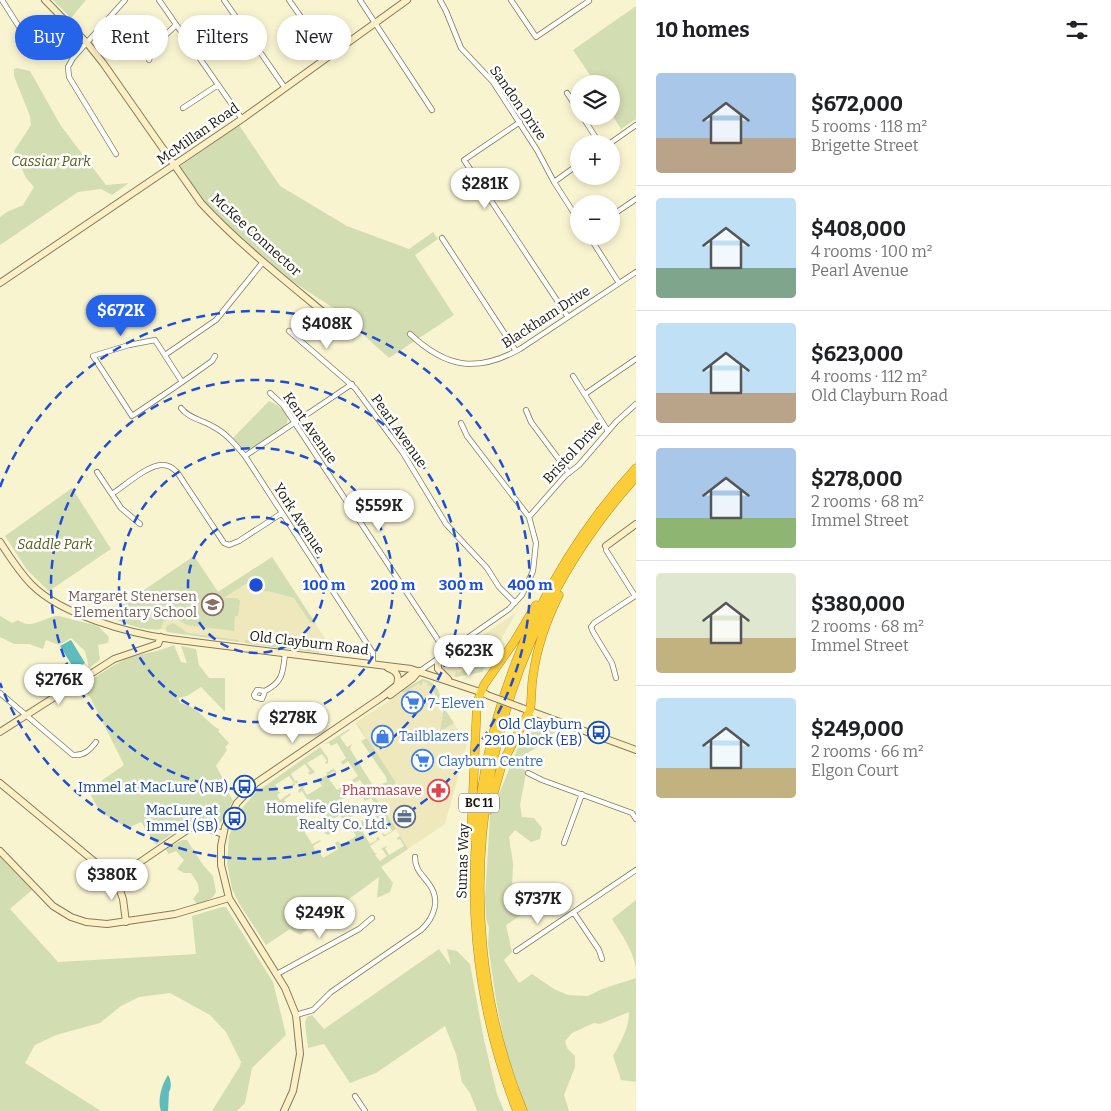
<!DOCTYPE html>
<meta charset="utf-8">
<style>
body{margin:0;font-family:Bitter,serif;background:#f6f6f6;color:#202124;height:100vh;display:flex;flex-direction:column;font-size:19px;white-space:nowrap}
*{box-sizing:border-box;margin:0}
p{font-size:16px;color:#757577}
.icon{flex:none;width:28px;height:28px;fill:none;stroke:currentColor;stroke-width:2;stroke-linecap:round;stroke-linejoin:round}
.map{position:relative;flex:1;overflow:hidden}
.drawer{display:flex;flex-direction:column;background:#fff;width:475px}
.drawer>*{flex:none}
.top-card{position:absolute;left:15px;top:15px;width:475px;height:45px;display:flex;gap:10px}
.fabs{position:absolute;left:570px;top:75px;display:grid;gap:10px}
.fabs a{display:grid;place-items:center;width:50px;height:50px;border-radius:50%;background:#fff;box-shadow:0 2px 8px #0003;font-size:25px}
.price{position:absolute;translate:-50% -42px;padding:0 11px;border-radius:18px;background:#fff;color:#222;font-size:16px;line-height:32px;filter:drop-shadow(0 1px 2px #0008)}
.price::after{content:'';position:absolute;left:50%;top:30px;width:15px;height:11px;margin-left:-8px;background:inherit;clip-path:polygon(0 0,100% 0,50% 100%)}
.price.on{background:#2563eb;color:#fff}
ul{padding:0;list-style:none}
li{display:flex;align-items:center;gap:15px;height:125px;padding:0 20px}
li+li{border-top:1px solid #e0e0e0}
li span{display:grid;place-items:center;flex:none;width:140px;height:100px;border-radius:5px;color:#555}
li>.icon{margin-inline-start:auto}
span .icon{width:60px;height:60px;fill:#fffc;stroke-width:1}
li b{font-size:21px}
h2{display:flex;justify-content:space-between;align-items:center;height:60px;padding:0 20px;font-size:21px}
.tag{padding:0 18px;border-radius:22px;background:#fff;box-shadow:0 2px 8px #0003;font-size:18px;line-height:45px}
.tag.on{background:#2563eb;color:#fff}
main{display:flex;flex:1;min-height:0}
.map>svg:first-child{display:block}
.built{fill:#efe8bd}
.green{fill:#d3ddb2}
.water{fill:#5ebcbd}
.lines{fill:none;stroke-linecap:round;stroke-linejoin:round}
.street-casing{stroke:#827c5c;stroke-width:6}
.secondary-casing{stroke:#827c5c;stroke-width:8}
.highway-casing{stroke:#ab8d29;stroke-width:9}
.street{stroke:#fff;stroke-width:4.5}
.secondary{stroke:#fef0c4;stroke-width:6}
.highway{stroke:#facd39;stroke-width:8}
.secondary-bridge-casing{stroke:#827c5c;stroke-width:8;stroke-linecap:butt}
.secondary-bridge{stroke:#fef0c4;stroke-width:6}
.ring{fill:none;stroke:#1d4ed8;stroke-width:2.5;stroke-dasharray:9 6}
.labels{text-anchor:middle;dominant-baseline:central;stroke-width:5;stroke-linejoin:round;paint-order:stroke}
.shield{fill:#fff;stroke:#5e5d54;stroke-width:1}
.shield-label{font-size:12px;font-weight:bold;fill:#19170a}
.street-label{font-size:14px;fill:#19170a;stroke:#fff}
.park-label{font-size:14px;font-style:italic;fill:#525f17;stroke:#fff}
.education-label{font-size:14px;fill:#785e54;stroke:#fff;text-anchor:end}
.shop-label{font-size:14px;fill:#366cbe;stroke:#fff;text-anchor:start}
.transit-label{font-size:14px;fill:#164399;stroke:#fff;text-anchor:end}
.health-label{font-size:14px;fill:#be3a42;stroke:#fff;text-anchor:end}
.service-label{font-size:14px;fill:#4e5e75;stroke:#fff;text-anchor:end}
.centre{fill:#1d4ed8;stroke:#fff;stroke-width:2.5}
.ring-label{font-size:15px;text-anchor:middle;font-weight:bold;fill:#1d4ed8;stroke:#fff;stroke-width:5;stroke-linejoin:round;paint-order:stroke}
</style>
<main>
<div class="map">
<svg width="636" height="1111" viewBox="0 0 636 1111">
<rect width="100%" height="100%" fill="#f9f4d0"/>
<path class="built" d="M194 556 218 592 272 557 335 654 278 648 178 633 160 629 157 630 139 627 106 616Z
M516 613 482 672 456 677 446 674 441 666 444 661Z
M422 679 432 683 439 690 441 703 467 744 445 824 408 849 375 796 395 783 355 723Z"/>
<path class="green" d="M53 0H86L71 18Z
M636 6V119L621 129 611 113V84H596L573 50Z
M17 68 30 71 61 126 106 185 129 183 112 195 101 189 78 192 0 245V217L7 212 23 205 34 187 26 178 14 151 31 125 30 116 14 76V69Z
M239 125 280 186 347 226 409 249 433 232 438 239 415 255 454 315 389 358 335 309 287 278 221 221 202 200 179 167Z
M269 401C278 405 294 415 285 426L250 449 245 450 233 438Z
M72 488 111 549 49 591 27 570 5 536Z
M194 556 218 592 272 557 316 624 310 622 294 598 272 592 255 590 252 589 249 582 223 598H237L240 601 238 616H235L234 631 187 625 174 617C166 617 162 621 161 629 144 632 122 622 106 616Z
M0 616 12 623 18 620C31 631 45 616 59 616L98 626 109 637 108 643 98 645 100 660 89 668 85 651 71 638 59 645 46 640 43 649 29 644H14L0 637Z
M173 623 188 633 239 640 238 642 167 632 166 630 167 626Z
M245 640 318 650 319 653 245 643Z
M174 645 181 662 187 663 181 646 196 649 199 665 209 678H225V712L201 687 187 696 178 698 180 703C197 706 205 721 220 730L218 731 229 743 225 747 227 750 216 766 230 791 228 792 233 801 220 824 214 825 192 820 156 845 141 822 128 828 100 812 88 790 124 765 91 699 82 686C98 676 114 663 132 657 146 653 160 651 174 645Z
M483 663 485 666 482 672 455 677 456 670 458 673C465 668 470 669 478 664L479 666Z
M422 679C435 681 440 690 441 703L430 685 427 687 428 683 423 681 421 686 419 683 410 689 411 692H400Z
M444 708 454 723 444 729H442L439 737Z
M356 723 360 727 396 783 375 797 396 829 384 837 382 834 383 833 385 835 392 831 383 816 377 819 375 816 380 812 371 798 365 801 363 798 369 794 360 780 354 783 352 780 358 776 348 761 343 765 341 762 346 758 337 743 331 746 329 743 325 744 349 729 350 730 340 737 347 747 352 744 350 749 374 787 387 782 386 777 361 741 367 738Z
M550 728 556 730C545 745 534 747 520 759L526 773 520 805 522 817 534 818 542 828 540 839 531 842 515 830 509 837 513 863 512 895 516 900 540 888 549 900 541 908 521 915 506 925 512 952 504 960 519 983 532 974 554 989 568 995 588 996 602 989 636 978V1082L621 1080 613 1056C621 1042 629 1028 629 1012L600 1024 594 1023 572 1033 565 1041 567 1048 575 1056V1067L564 1095 569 1111H527L505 1047 496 1000 488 945 489 928 486 918 485 898 490 816 521 740 529 733Z
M320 747 328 758V763L326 764 325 762 327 761 322 754 307 763 315 772 310 775 308 773 310 771 305 764 291 774 295 781 297 780 298 782 296 784 294 780 295 785 293 786 292 784 294 783 289 776 275 785 279 792H281L277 795 280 800 290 793 291 795 284 800 294 814 299 811 301 814 296 818 301 826 307 822 309 825 303 829 312 844 320 840 321 841 313 846 315 851 318 849 323 858 338 849 335 843 338 841 342 845 356 836 353 831 362 826 361 821 363 820 367 826 361 829 370 844 377 840 376 838 378 837 380 839 370 846 375 853H377L375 855 380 861 387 856 383 850 381 849 386 846 387 847 385 848 389 855 404 846 400 839 398 840 397 838 400 836 408 849 381 867 393 883 390 892 377 898 379 877 300 935 290 929 266 945 240 905 232 889 227 863 229 836 239 812 255 793Z
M332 767 337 772 336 773 334 771 327 776 337 790 344 786 343 784 344 783 346 786 343 788 344 790 348 788 349 791 346 793 348 795 351 793 352 796 351 797 349 795 342 799 352 814 359 810 358 808 359 807 362 813 359 816 357 813 344 821 340 815 326 824 329 832 331 831 333 833 328 835 324 833 328 830 320 819 327 814 318 799 310 804 302 791 299 793 298 791 303 785 304 787 303 788 307 795 322 786 317 778 320 779 327 775 326 773 333 769Z
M182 840H187L203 865 213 876 216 892 213 897 200 905H198L193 899 199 891 198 884 191 873H184L177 869 184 860 176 851 168 854 166 849Z
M0 857 32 890 10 909 58 962 196 954 192 916 222 907H226L273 982 286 1035 252 1068 245 1103 237 1111H212L240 1066 241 1062 226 1032 210 1015 170 993 139 997 121 1006 100 1023 56 1035 35 1045 25 1063 101 1111H0Z
M636 900V969C633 950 622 935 612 919Z
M439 949 451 966 447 949 457 951 470 964 484 1040 497 1094 504 1111H477L470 1093 462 1082 456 1054 445 1026 376 1073 350 1083 324 1044 308 1048 305 1023 307 1017 312 1015 324 1029Z"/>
<path class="water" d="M71 640 85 663 75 670 60 646Z
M168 1075C171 1079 172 1088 169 1092L168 1111H161C157 1100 162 1084 168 1075Z"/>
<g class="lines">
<defs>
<path id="street" d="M2 0 21 30
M159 0 242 119
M224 0 285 88
M289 0 329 57
M360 0 432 110
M440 0 446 11 461 48 493 82 537 150 554 182 579 221
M511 0 536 37 589 1 588 0
M149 60 154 46 176 25
M567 93 579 111
M183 108 218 85
M582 116 600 144
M520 122 464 160 568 317
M609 144 636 125
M116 154 69 77 68 67 73 58 125 0
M554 182 579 164
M611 216 636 199
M589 236 619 283
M442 238 516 351
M289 331 355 388 403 453 446 524 487 568 499 587 515 603
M410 334C446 368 477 373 520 349L636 272
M165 355 216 320 263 262
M573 376 608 431
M182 382 155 340 129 345 93 356 132 416C159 398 186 380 212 361L215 356
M270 393 283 405 446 652
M585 394 636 359
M181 408C188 418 202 420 212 426 226 433 235 444 245 456L373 653V664
M526 410 531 422 569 473
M245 456 352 384
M97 472 121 508 140 524
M112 494C123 487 150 463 163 465 169 465 173 468 177 472L220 537 224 543 229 545 239 541 282 513
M529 517 565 476 579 465 616 422 636 404
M606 546V550L635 596
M420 671 509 609 522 595 533 571 536 543 529 517 467 436 461 423
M616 678 612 663 593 632 591 627 594 623 635 596
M265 691 262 699 255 697 254 695 257 690 265 691C283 682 283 672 285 654
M0 693 73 755C84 756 90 750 96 742
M528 773 542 780 632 813 636 819
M564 843 582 794
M574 913 599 950 602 959
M516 951 636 870
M277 974 359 929 372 918
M296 1015 313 1010 331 992 421 930C434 918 441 900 429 884 422 874 415 870 415 857
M355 1096 365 1111"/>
<path id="secondary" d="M45 0 87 43 103 63 201 203C240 245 285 280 329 317
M0 283 242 119 407 0
M0 542C10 557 19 572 32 585 62 615 128 633 170 639L411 669 486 694
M606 546 636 524
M442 655 438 664V669L448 679
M388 668C396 671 400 675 397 684
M390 695 413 678 419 671
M522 708 636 750
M0 732 114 659 155 645 158 644 161 637
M0 783 107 872 115 876 123 899 126 922
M0 851 53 906 71 917 86 922 107 924 175 914 229 898
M115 876 127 871 190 828 201 826 223 834
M284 1111 293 1091 300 1054 296 1015 285 988 229 898 221 865V846L225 827 237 803 256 783 382 697 411 674 420 671"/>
<path id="highway" d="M489 810 502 764 530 710C532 699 531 687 533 676 537 646 546 621 559 595
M471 837 477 703 484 685 514 642 536 605
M517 1111C431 891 477 642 636 468
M523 1111C436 900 484 645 636 477"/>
</defs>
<use href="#street" class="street-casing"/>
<use href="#secondary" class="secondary-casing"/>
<use href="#highway" class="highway-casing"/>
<use href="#street" class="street"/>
<use href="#secondary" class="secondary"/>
<use href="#highway" class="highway"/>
<defs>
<path id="secondary-bridge" d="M487 695 522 708"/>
</defs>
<use href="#secondary-bridge" class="secondary-bridge-casing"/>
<use href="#secondary-bridge" class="secondary-bridge"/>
</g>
<g class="ring">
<circle cx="256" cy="585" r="68"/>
<circle cx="256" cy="585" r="137"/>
<circle cx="256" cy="585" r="205"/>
<path d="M0 487A274 274 0 1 1 0 683"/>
</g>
<defs>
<symbol id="school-ring" viewBox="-11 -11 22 22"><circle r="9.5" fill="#fff" stroke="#8d6e63" stroke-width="1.5"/><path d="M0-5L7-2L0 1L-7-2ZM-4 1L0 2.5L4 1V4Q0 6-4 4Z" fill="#8d6e63"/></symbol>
<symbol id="supermarket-ring" viewBox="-11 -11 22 22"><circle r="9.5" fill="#fff" stroke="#3f7fe0" stroke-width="1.5"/><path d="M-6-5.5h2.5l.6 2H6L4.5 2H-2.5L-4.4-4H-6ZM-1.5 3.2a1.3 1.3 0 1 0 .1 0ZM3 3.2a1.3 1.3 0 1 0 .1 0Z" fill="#3f7fe0"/></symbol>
<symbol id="bus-ring" viewBox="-11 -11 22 22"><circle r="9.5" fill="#fff" stroke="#1a4fb4" stroke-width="1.5"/><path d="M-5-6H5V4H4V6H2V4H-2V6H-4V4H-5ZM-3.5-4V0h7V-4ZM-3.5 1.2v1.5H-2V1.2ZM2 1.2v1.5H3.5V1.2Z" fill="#1a4fb4"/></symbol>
<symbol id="shop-ring" viewBox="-11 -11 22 22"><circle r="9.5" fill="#fff" stroke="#3f7fe0" stroke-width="1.5"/><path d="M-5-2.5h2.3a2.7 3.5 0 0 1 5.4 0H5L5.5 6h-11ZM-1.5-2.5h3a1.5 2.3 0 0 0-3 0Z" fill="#3f7fe0"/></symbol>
<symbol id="pharmacy-ring" viewBox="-11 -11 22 22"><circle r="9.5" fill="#fff" stroke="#e0444e" stroke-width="1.5"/><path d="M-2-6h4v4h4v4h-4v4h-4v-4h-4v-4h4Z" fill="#e0444e"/></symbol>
<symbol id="office-ring" viewBox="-11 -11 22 22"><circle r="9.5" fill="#fff" stroke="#5c6f8a" stroke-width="1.5"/><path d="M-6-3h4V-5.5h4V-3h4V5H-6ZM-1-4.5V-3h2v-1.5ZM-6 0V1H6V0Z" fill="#5c6f8a"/></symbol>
</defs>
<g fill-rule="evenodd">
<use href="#school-ring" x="200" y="592" width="25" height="25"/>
<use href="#supermarket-ring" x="400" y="690" width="25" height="25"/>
<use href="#bus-ring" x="586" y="720" width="25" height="25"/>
<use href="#shop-ring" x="370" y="724" width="25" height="25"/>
<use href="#supermarket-ring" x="410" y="748" width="25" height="25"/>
<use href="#bus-ring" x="232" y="774" width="25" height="25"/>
<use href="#pharmacy-ring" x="426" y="778" width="25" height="25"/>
<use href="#office-ring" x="392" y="804" width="25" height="25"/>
<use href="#bus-ring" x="222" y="806" width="25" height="25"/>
</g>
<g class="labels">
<rect class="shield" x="459" y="793.5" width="40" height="19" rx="4"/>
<g class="shield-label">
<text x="479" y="803">BC 11</text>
</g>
<g class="street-label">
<text transform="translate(518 103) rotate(55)">Sandon Drive</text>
<text transform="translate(198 134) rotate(-35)">McMillan Road</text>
<text transform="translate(256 235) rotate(42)">McKee Connector</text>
<text transform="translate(546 317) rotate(-33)">Blackham Drive</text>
<text transform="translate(310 428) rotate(55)">Kent Avenue</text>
<text transform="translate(399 431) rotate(55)">Pearl Avenue</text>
<text transform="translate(573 452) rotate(-47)">Bristol Drive</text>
<text transform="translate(299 519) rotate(57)">York Avenue</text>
<text transform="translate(309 643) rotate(7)">Old Clayburn Road</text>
<text transform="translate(463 861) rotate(-88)">Sumas Way</text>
</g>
<g class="park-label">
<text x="51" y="161">Cassiar Park</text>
<text x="55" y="544">Saddle Park</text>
</g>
<g class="education-label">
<text x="197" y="596">Margaret Stenersen<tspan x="197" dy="16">Elementary School</tspan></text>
</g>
<g class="shop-label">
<text x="428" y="703">7-Eleven</text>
<text x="399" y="736">Tailblazers</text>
<text x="438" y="761">Clayburn Centre</text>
</g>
<g class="transit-label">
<text x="582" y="724">Old Clayburn<tspan x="582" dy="16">2910 block (EB)</tspan></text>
<text x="228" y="787">Immel at MacLure (NB)</text>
<text x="218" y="810">MacLure at<tspan x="218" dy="16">Immel (SB)</tspan></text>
</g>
<g class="health-label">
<text x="422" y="790">Pharmasave</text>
</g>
<g class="service-label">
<text x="388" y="808">Homelife Glenayre<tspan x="388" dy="16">Realty Co. Ltd.</tspan></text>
</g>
</g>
<circle cx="256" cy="585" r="8" class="centre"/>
<g class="ring-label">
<text x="324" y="590">100 m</text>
<text x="393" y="590">200 m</text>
<text x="461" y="590">300 m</text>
<text x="530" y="590">400 m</text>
</g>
</svg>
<div class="fabs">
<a><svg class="icon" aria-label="layers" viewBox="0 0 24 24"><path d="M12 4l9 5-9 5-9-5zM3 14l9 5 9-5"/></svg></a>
<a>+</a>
<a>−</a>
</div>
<b class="price" style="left:485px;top:210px">$281K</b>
<b class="price on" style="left:121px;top:337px">$672K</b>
<b class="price" style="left:327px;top:350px">$408K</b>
<b class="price" style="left:379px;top:532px">$559K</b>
<b class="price" style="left:469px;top:677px">$623K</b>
<b class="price" style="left:59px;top:706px">$276K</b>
<b class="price" style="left:293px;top:744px">$278K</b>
<b class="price" style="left:112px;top:901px">$380K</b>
<b class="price" style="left:538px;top:925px">$737K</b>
<b class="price" style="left:320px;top:939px">$249K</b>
<div class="top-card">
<a class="tag on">Buy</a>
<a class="tag">Rent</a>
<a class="tag">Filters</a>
<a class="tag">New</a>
</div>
</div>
<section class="drawer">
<h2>10 homes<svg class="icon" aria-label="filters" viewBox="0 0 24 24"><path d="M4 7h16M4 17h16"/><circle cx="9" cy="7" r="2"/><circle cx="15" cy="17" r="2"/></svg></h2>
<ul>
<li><span style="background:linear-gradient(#a9c7e8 65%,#b9a48a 0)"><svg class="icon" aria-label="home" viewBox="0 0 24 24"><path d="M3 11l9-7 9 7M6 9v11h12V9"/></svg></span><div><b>$672,000</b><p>5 rooms · 118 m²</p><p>Brigette Street</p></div></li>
<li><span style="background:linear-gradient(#bfe0f5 70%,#7fa58c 0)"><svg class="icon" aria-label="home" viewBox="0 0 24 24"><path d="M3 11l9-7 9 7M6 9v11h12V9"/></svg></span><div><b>$408,000</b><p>4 rooms · 100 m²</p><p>Pearl Avenue</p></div></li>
<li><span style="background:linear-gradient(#bfe0f5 70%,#b9a48a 0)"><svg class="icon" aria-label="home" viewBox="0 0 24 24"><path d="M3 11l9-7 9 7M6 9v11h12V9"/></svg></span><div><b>$623,000</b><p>4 rooms · 112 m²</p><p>Old Clayburn Road</p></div></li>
<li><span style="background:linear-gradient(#a9c7e8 70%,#8fb573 0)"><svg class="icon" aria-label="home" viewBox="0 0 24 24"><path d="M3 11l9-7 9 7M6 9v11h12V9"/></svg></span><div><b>$278,000</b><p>2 rooms · 68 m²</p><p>Immel Street</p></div></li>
<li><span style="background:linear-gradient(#dfe7d0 65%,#c2b280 0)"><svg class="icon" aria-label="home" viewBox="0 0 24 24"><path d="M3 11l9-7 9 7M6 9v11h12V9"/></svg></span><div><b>$380,000</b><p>2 rooms · 68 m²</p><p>Immel Street</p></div></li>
<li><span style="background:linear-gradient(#bfe0f5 70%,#c2b280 0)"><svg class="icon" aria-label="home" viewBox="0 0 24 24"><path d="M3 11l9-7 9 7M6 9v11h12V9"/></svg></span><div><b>$249,000</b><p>2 rooms · 66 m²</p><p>Elgon Court</p></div></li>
</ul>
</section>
</main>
